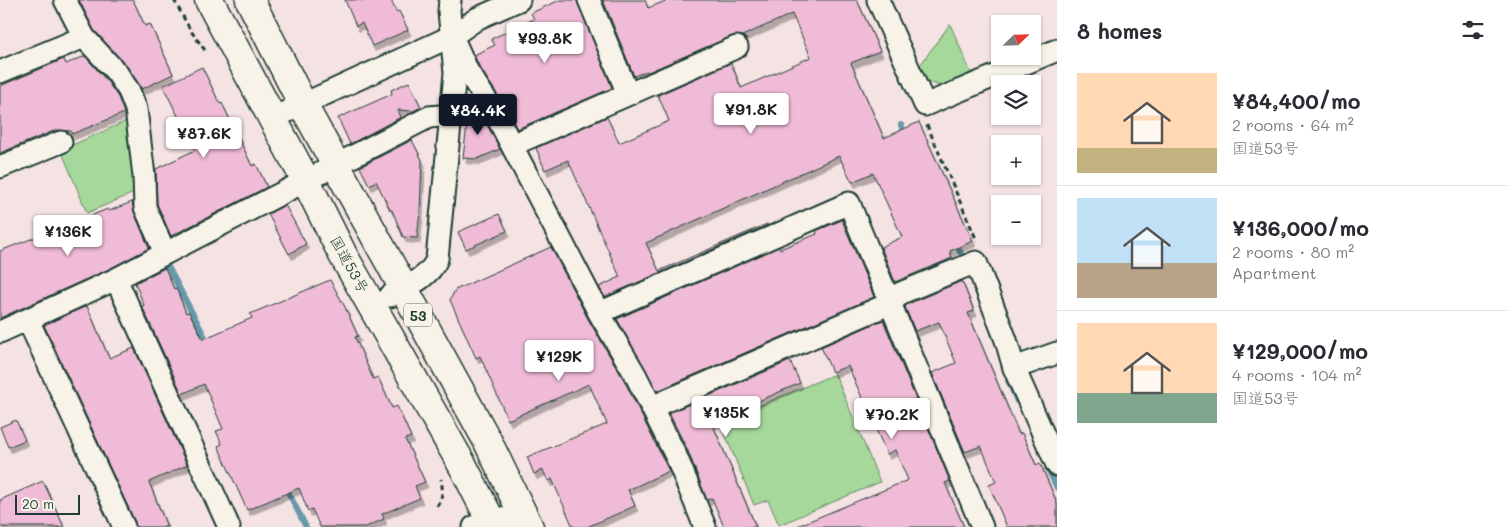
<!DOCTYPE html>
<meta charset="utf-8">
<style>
body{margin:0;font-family:Mali,"Klee One",sans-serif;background:#f7f7f7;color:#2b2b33;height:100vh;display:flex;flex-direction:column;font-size:19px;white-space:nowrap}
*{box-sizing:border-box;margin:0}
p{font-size:16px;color:#7c7c81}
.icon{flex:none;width:28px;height:28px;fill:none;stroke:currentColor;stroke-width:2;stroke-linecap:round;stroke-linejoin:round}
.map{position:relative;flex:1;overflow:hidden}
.details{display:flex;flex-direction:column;background:#fff;width:450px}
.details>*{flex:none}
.needle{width:32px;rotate:67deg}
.fabs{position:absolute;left:991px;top:15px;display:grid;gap:10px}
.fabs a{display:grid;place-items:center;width:50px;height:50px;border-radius:0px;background:#fff;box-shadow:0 1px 4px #0004;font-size:25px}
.scale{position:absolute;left:15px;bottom:12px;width:65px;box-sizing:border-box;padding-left:5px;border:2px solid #1f3d34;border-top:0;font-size:14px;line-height:18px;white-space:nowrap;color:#1f3d34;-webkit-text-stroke:4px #f7f3e8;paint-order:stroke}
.price{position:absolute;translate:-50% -42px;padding:0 11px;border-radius:5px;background:#fff;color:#222;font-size:16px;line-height:32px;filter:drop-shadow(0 1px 2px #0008)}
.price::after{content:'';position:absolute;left:50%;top:30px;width:15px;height:11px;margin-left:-8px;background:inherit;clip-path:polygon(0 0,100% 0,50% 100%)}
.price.on{background:#111827;color:#fff}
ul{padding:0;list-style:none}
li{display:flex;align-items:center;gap:15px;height:125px;padding:0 20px}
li+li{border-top:1px solid #e1e1e2}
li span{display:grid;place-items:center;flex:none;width:140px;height:100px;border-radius:0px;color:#555}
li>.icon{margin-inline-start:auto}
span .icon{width:60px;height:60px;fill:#fffc;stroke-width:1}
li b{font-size:21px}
h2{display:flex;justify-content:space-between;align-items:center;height:60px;padding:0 20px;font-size:21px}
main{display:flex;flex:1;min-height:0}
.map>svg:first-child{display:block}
.green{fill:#a5d89a;stroke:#628a67}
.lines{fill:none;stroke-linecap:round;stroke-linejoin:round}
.stream{stroke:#6799aa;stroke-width:6}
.building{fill:#f0bbd7;stroke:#1f3d34;filter:url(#shadow)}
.minor-casing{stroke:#1f3d34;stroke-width:25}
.highway-casing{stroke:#1f3d34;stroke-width:31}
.path{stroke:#1f3d34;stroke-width:3;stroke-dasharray:5 4;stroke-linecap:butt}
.minor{stroke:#f7f3e8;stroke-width:21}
.highway{stroke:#f7f3e8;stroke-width:28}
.labels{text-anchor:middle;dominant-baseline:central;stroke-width:4;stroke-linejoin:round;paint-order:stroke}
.shield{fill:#f7f3e8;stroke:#60746a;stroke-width:1}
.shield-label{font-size:14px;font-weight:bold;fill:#1f3d34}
.street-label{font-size:15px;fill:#1f3d34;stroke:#f7f3e8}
</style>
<main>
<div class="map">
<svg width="1057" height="527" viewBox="0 0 1057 527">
<defs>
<filter id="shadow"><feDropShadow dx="3" dy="5.5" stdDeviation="0" flood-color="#0004"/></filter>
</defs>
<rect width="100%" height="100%" fill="#f5e2e3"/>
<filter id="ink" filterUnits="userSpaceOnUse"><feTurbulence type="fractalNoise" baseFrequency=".02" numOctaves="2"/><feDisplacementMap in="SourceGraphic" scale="10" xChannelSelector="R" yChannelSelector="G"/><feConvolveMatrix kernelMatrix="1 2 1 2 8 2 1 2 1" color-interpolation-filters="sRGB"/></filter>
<g filter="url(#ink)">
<path class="green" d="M950 24 971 73 941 86 924 81 918 68Z
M131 119 136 192 87 213 61 150Z
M835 374 880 482 779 525 768 500 754 505 720 422Z"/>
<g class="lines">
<path class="stream" d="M901 125 906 136
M955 240 965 263
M166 263 209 345
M1008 380 1017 401
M1047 467 1057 488
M285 486 306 527"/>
</g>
<path class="building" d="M79 0H133L145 26 150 24 173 74 142 89 126 65 94 30Z
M345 0H391L396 12 399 11 408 30 372 46 362 23 356 26Z
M560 0H577L612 88 517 129 506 108 479 66 475 57 476 54 495 45 491 39 534 19 531 13Z
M603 0H645L648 8 668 0H857L880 51 851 63 884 138 919 122 973 241 950 251 952 258 895 282 881 247 902 237 873 173 852 182 839 156 646 243 659 271 767 224 768 225 605 297 599 287 620 277 568 160 545 170 536 148 607 117 619 143 669 121 658 95 731 63 741 88 811 57 792 14 742 36H732L648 72 647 71 634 76Z
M85 56 107 81 118 97 124 113 72 134 71 131 56 130 0 153V86L64 59 66 64Z
M202 67 220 104 222 103 252 166 256 164 267 187 171 236 157 204 156 169 195 150 163 86Z
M409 82 421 107 413 111 398 110 401 117 350 144 338 118 392 94 391 90Z
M470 99 485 121 500 149 477 159 463 158Z
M412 140 422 160 420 212 417 238 403 237 392 210H390L376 181 369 185 360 167Z
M132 202 134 212 149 248 111 268 0 318V251L108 209 109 211Z
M285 205 306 244 289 254 268 214Z
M499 214 507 231 466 249 458 232Z
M842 220 874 297 657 391 617 319 779 247 780 249 817 234 816 231Z
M551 247 588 319 624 380 669 471 628 490 635 506 587 527H573L552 479 548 481 543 470 534 474 527 457 607 424 589 384 508 420 480 356 476 358 450 300 455 290Z
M165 268 174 289 176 288 186 313 189 312 203 339 252 318 250 314 330 280 345 307 358 336 355 337 373 379 378 377 392 408 397 406 411 437 405 439 425 482 415 486 420 498 382 514 384 519 366 527H320L312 509 308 511 299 488 247 510 218 446 222 444 216 431 223 429 204 384 182 394 142 306 144 305 135 283Z
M962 281 974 311 968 313 1019 434 1022 433 1036 465 1040 463 1057 503V527H1007L989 485 996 482 981 446 965 452 932 373 956 363 939 322 915 331 905 307 908 304Z
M87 306 109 358 134 348 187 465 149 482 167 527H136L135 522 44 325Z
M883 320 950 481 945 483 964 527H795L908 480 895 450 887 454 848 366 832 372 821 347Z
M790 361 800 383 754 403 755 405 712 423 756 527H724L712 498 707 500 688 451 669 413Z
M16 420 25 440 8 447 0 427Z
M43 481 64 527H0V500Z"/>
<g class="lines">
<defs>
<path id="minor" d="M65 0 84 37 117 73 129 91 136 109 144 176 145 207 165 253
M589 0 628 94
M878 0 925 105 1057 50
M452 36 468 72 496 115 599 313 635 374 676 456 705 527
M0 72 84 37
M273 118 452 36 478 18 519 0
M512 145 737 47
M0 167 61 142
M116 279 229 527
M390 296C408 286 429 278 437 259L455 73 449 11 450 0
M599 313 849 203 982 527
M28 320 124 527
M0 332 116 279 429 117 451 115
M1014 368 1057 353
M652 407 891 303 901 293 976 262 1006 340 1014 368 1057 465
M474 527C494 517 508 513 528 526"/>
<path id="highway" d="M209 0 306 181 343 255 464 468 494 527
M250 0 303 105 487 440 529 527"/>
</defs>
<use href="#minor" class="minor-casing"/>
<use href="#highway" class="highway-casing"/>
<path class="path" d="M174 0 191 31 207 53
M927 125 977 241
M437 506C443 497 443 490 441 479"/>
<use href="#minor" class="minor"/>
<use href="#highway" class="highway"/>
</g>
</g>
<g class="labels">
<rect class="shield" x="404" y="303.5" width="28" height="23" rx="4"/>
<g class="shield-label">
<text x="418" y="315">53</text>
</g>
<g class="street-label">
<text transform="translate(350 264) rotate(61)">国道53号</text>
</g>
</g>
</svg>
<div class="fabs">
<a><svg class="needle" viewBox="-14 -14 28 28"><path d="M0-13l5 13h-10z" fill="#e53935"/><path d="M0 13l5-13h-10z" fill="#7c7c81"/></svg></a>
<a><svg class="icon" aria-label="layers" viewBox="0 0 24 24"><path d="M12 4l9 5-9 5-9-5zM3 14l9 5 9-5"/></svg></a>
<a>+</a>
<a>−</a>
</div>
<div class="scale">20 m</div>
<b class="price" style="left:545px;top:64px">¥93.8K</b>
<b class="price" style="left:751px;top:135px">¥91.8K</b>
<b class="price on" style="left:478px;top:136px">¥84.4K</b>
<b class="price" style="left:204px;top:159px">¥87.6K</b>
<b class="price" style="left:68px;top:257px">¥136K</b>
<b class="price" style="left:559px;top:382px">¥129K</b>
<b class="price" style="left:726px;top:438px">¥135K</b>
<b class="price" style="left:892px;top:440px">¥70.2K</b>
</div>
<section class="details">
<h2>8 homes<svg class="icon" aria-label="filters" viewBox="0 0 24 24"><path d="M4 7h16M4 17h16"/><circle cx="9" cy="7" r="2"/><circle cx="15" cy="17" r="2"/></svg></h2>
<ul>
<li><span style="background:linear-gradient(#ffd9b3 75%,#c2b280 0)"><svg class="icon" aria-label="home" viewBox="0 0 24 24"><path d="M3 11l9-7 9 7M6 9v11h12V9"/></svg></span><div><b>¥84,400/mo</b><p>2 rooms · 64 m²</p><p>国道53号</p></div></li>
<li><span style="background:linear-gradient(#bfe0f5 65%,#b9a48a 0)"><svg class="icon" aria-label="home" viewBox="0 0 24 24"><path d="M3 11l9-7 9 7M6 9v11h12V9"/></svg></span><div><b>¥136,000/mo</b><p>2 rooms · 80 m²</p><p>Apartment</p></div></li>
<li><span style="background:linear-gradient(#ffd9b3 70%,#7fa58c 0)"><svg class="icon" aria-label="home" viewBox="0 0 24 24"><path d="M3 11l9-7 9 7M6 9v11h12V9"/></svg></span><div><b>¥129,000/mo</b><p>4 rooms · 104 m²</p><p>国道53号</p></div></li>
</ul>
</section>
</main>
